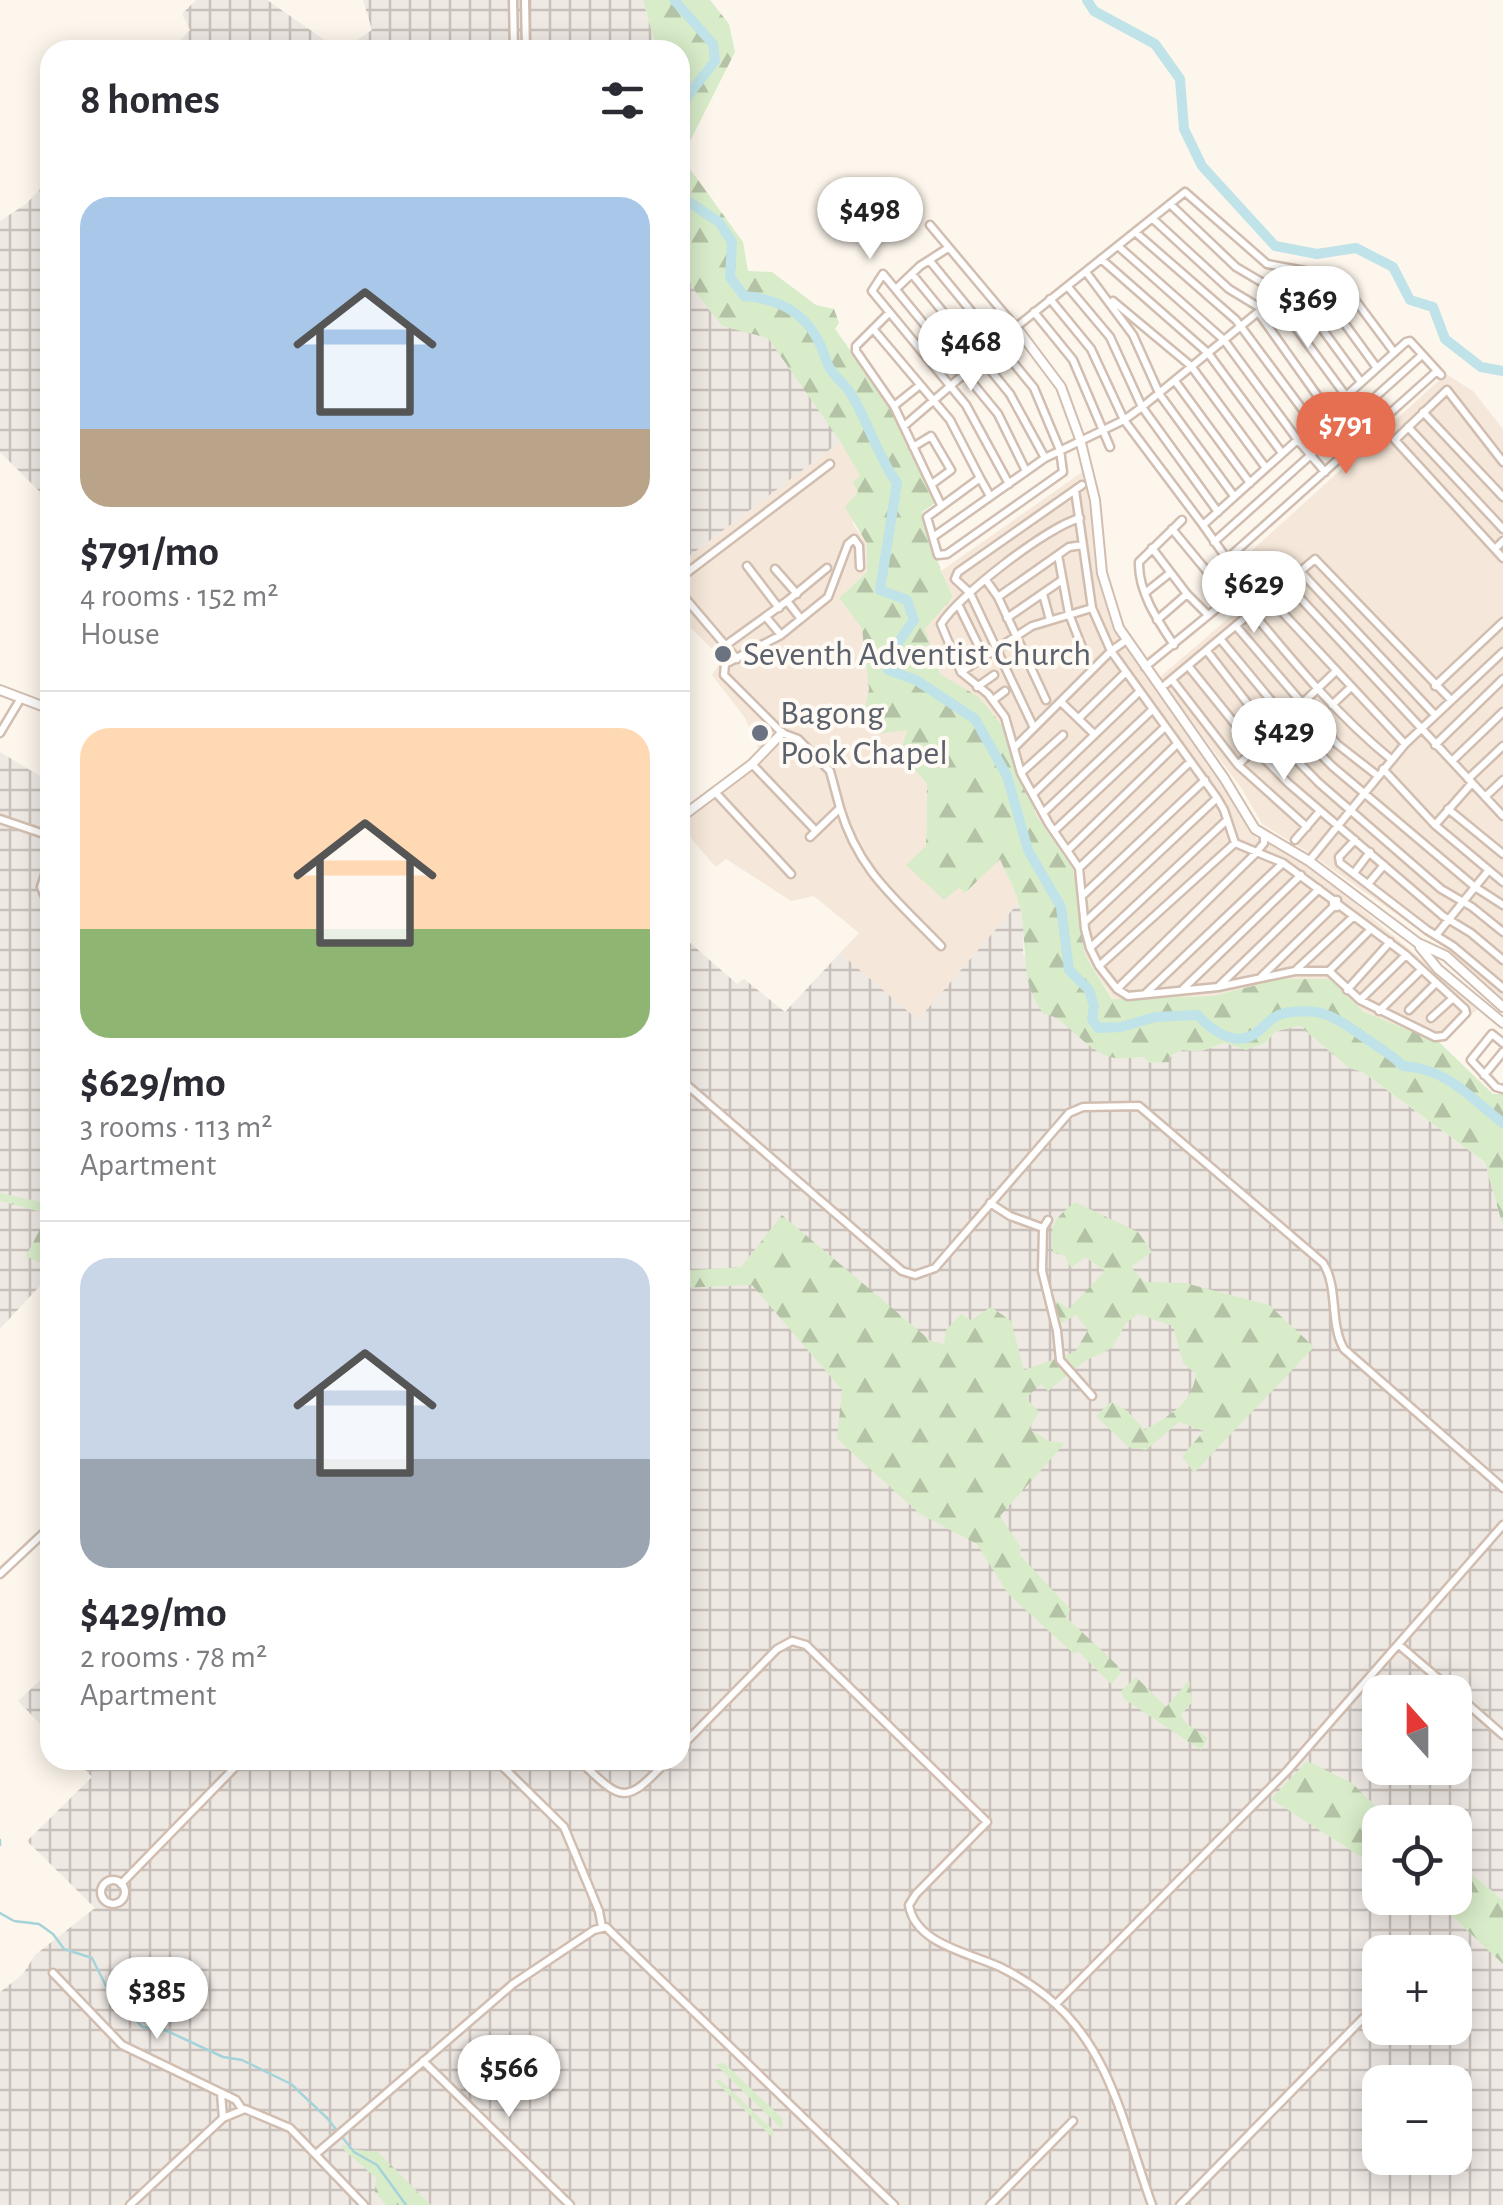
<!DOCTYPE html>
<meta charset="utf-8">
<style>
body{margin:0;font-family:"Alegreya Sans",sans-serif;background:#f2f2f3;color:#2b2b33;height:100vh;display:flex;flex-direction:column;font-size:38px;white-space:nowrap}
*{box-sizing:border-box;margin:0}
p{font-size:32px;color:#7c7c81}
.icon{flex:none;width:55px;height:55px;fill:none;stroke:currentColor;stroke-width:2;stroke-linecap:round;stroke-linejoin:round}
.map{position:relative;flex:1;overflow:hidden}
.panel{position:absolute;left:40px;top:40px;width:650px;height:1730px;display:flex;flex-direction:column;background:#fff;border-radius:30px;box-shadow:0 5px 25px #0003}
.panel>*{flex:none}
.needle{width:65px;rotate:339deg}
.tools{position:absolute;left:1362px;top:1675px;display:grid;gap:20px}
.tools a{display:grid;place-items:center;width:110px;height:110px;border-radius:20px;background:#fff;box-shadow:0 5px 25px #0003;font-size:50px}
.price{position:absolute;translate:-50% -85px;padding:0 22px;border-radius:35px;background:#fff;color:#222;font-size:32px;line-height:65px;filter:drop-shadow(0 2px 5px #0008)}
.price::after{content:'';position:absolute;left:50%;top:60px;width:30px;height:22px;margin-left:-15px;background:inherit;clip-path:polygon(0 0,100% 0,50% 100%)}
.price.selected{background:#e76f51;color:#fff}
ul{padding:0;list-style:none}
li{display:grid;align-content:center;gap:20px;height:530px;padding:0 40px}
li+li{border-top:2px solid #e1e1e2}
li span{display:grid;place-items:center;height:310px;border-radius:30px;color:#555}
li>.icon{margin-inline-start:auto}
span .icon{width:180px;height:180px;fill:#fffc;stroke-width:1}
li b{font-size:42px}
h2{display:flex;justify-content:space-between;align-items:center;height:120px;padding:0 40px;font-size:42px}
.map>svg:first-child{display:block}
.residential{fill:#f5e8da}
.industrial{fill:url(#industrial-grid);fill-rule:evenodd}
.grass{fill:#d8ecc9}
.forest{fill:url(#forest-firs)}
.lines{fill:none;stroke-linecap:round;stroke-linejoin:round}
.stream{stroke:#a5d3da;stroke-width:2.5}
.river{stroke:#bfe3e8;stroke-width:10}
.minor-casing{stroke:#d1beb0;stroke-width:11}
.tertiary-casing{stroke:#d1beb0;stroke-width:12}
.minor{stroke:#fff;stroke-width:6}
.tertiary{stroke:#fff;stroke-width:8}
.worship-dot{fill:#6b7280;stroke:#fffaf3;stroke-width:4}
.labels{text-anchor:middle;dominant-baseline:central;stroke-width:8;stroke-linejoin:round;paint-order:stroke}
.worship-label{font-size:35px;fill:#5b616d;stroke:#fffaf3;text-anchor:start}
</style>
<div class="map">
<svg width="1503" height="2205" viewBox="0 0 1503 2205">
<defs>
<pattern id="industrial-grid" width="8" height="8" patternUnits="userSpaceOnUse" patternTransform="scale(2.5)"><rect width="8" height="8" fill="#efe9e4"/><path d="M0 4h8M4 0v8" fill="none" stroke="#c7c0bb"/></pattern>
<pattern id="forest-firs" width="22" height="20" patternUnits="userSpaceOnUse" patternTransform="scale(2.5)"><rect width="22" height="20" fill="#d8ecc9"/><path d="M5 1l3.5 6h-7zM16 11l3.5 6h-7z" fill="#b4c2a5"/></pattern>
</defs>
<rect width="100%" height="100%" fill="#fdf6ec"/>
<path class="residential" d="M1446 374 1473 391 1503 429V1000L1445 948 1303 849 1262 824 1242 789 1159 678 1252 598 1236 565Z
M841 441 860 476 853 524 867 544V572L839 598 862 629 869 689 863 715 907 729 900 752 927 784 926 846 959 888 966 893 1000 858 1019 902 918 1020 840 953 859 933 814 896 791 901 726 859 716 867 680 826 762 758 745 718 712 675 718 666 712 658 714 651 680 617V563Z
M1088 468 1103 597 1122 642 1230 793 1256 838 1297 858 1338 889 1479 1008 1439 1042 1364 1012 1329 979H1281L1212 996 1113 999 1085 955 1073 869 1036 815 1010 735 979 697 940 675 924 629 953 597 941 571Z"/>
<path class="industrial" d="M196 0H267L339 50H171L190 30 182 14Z
M363 0H643L657 50H342L372 30Z
M50 179V502L0 452V221L26 204Z
M680 262 696 293 722 326 768 337 841 441 680 563Z
M0 752 45 779 50 772V1275L0 1329Z
M1019 902 1024 929 1023 953 1052 1015 1113 1058 1143 1057 1151 1063 1168 1062V1058L1182 1050 1201 1051 1225 1043H1265L1276 1031 1300 1026 1349 1068 1361 1071 1485 1162 1503 1227V1900L1470 1873 1455 1866V1822H1392L1352 1783 1271 1798 1380 1869V1898H1423L1451 1915 1503 1964V2205H0V1992L23 1974 35 1955 95 1908 27 1841 92 1777 76 1760H680V934L737 984 744 979 785 1012 840 953 918 1020ZM1380 1692H1455V1768H1380ZM1380 1952H1455V2028H1380ZM1380 2082H1455V2158H1380Z
M50 1671V1734L18 1701Z"/>
<path class="grass" d="M724 2063 782 2118 783 2130 715 2064Z
M719 2079 773 2130V2138L715 2081Z"/>
<path class="forest" d="M643 0H710L729 24 735 52 686 149 690 169 743 242 748 271 772 272 816 305 834 309 839 323 835 329 892 408 937 502 922 512 941 571 953 597 925 629 940 674 979 697 1010 735 1036 815 1073 869 1085 955 1112 999 1212 996 1281 979H1330L1364 1012 1439 1042 1493 1094H1503V1227L1485 1162 1361 1071 1349 1068 1300 1026 1276 1031 1265 1043 1246 1050 1225 1043 1201 1051 1182 1050 1169 1057V1062L1150 1063 1143 1057C1133 1057 1120 1060 1111 1057 1085 1051 1064 1015 1044 1014 1018 984 1029 940 1019 904 1015 889 1006 874 1000 859L965 893 959 888 944 900 906 865 926 846 927 784 900 752 907 730 878 734 863 715 869 689 862 629 839 598 867 572V544L845 507 858 492 853 482 860 476 840 441 768 338 722 326 696 293 680 262V50H657Z
M0 1193 50 1204V1251L42 1264 26 1256 48 1214 0 1201Z
M1075 1202 1138 1232 1152 1252 1131 1267 1144 1282 1185 1283 1269 1305 1314 1347 1194 1473 1182 1456 1204 1431 1179 1422 1146 1450 1128 1447 1096 1416 1111 1402 1126 1410 1145 1430C1170 1415 1192 1404 1196 1374L1183 1363 1173 1326 1138 1314 1126 1323 1112 1348 1085 1361 1048 1391 1041 1384 1026 1398 1039 1412 1029 1429 1049 1441 1065 1443 1000 1516 1021 1548 1020 1555 1070 1609 1067 1618 1117 1665 1121 1673 1111 1684 1078 1651 1074 1654 1008 1594 977 1544 920 1514 837 1439 842 1390 752 1285 680 1288V1271L741 1267 782 1215 931 1341 944 1344 946 1330 961 1314 971 1320 991 1307 1011 1321 1024 1370 1075 1352 1088 1330 1076 1315 1060 1324 1051 1303 1054 1299 1069 1309 1105 1271 1085 1257 1071 1268 1064 1255 1053 1253C1050 1224 1053 1220 1075 1202Z
M1136 1677 1166 1707 1189 1680 1192 1702 1181 1715 1186 1723 1208 1738 1201 1750 1124 1699 1121 1691Z
M1307 1761 1352 1783 1392 1822H1380V1869L1271 1799Z
M1455 1866 1470 1873 1503 1900V1964L1451 1915 1423 1898H1455Z
M342 2143 349 2149 378 2152 431 2205H386L375 2192 376 2178 343 2149Z"/>
<g class="lines">
<path class="stream" d="M0 1840V1845
M0 1913 14 1921 39 1924 53 1934 64 1949 92 1958 106 1986 142 2027 165 2030 223 2057 242 2060 291 2084 327 2118 354 2152 377 2165 406 2205"/>
<path class="river" d="M674 0 713 44 715 61 680 106
M1087 0 1094 11 1155 44 1180 79 1184 129 1202 166 1275 246 1317 254 1356 248 1393 267 1410 300 1433 307 1445 339 1481 367 1503 371
M680 196 719 222 732 242 730 277 744 296C777 299 804 311 819 342 824 351 825 362 831 370 837 379 846 385 851 394 869 423 877 455 897 483L880 590 907 600 914 620 886 660 888 670 916 680 975 719 1007 776 1028 850 1061 907 1069 970 1089 990 1094 1006 1092 1019 1098 1028 1121 1027 1155 1017 1198 1015C1211 1030 1233 1046 1253 1035 1265 1028 1270 1016 1285 1013 1319 1007 1332 1015 1358 1033 1374 1045 1389 1052 1403 1066 1448 1069 1469 1097 1503 1123"/>
<defs>
<path id="minor" d="M513 0 514 50
M525 0 526 50
M1170 204 1236 267 1280 293
M1153 219 1229 289 1262 309
M930 225 1013 324
M1135 232 1236 320 1314 425
M1118 246 1224 340 1297 439 1325 472
M1101 259 1208 353 1282 453
M1086 272 1133 335 1160 395 1234 496
M912 274 1010 394 1045 458
M1290 285 1361 382
M1068 287 1110 337 1142 407 1218 512
M897 288 920 266 948 248
M1274 298 1346 396
M1050 299 1091 349 1124 420 1203 525
M1113 301 1191 366 1266 468
M1034 312 1073 360 1110 447
M1258 312 1329 412
M889 313 856 346V351L894 406 941 505
M1020 324 1185 192 1267 264 1338 277 1394 352
M874 330 950 420 980 478 927 517 938 555 947 554 1063 472 1060 450 1034 388 930 261
M1437 371 1227 559 1203 525 1406 342 1410 341 1441 375
M1175 381 1250 483
M894 406 920 385
M1423 412 1503 497
M904 426 1014 331
M1408 427 1503 529
M913 447 931 436 951 470 932 484
M1503 462 1447 390 1395 440 1503 558
M980 478 990 496
M1009 484 966 405 872 291 883 274 998 414 1026 471
M1075 490 1092 608 1111 651 1217 798 1224 810 1235 843 1283 863 1333 900V907H1337V900H1333
M1080 518C1047 527 959 595 941 624L961 672 988 694 1005 717 1021 773 1049 824 1079 868 1085 929 1090 948 1099 966 1117 989 1128 996 1218 987 1295 971H1329L1360 1000 1435 1037 1444 1036 1466 1013 1465 1009 1406 955 1339 905
M1172 529 1229 598
M933 537 1045 458 1124 420 1142 407 1307 272 1377 368
M1214 542 1422 355
M1152 548 1187 594 1208 615
M1495 549 1503 541
M1058 555 1069 614 1085 655
M747 566 779 608
M775 569 797 594
M1300 571 1435 715
M680 578 830 464
M986 580 998 597 1046 700
M1287 584 1503 816
M680 592 737 659
M1145 593 1170 573
M1043 594 1050 620
M998 597 1069 547 1082 545
M1270 599 1405 744
M787 601 801 619
M958 604 984 657
M1253 613C1296 665 1339 717 1392 760
M766 617 781 635
M1007 618 1062 580
M1157 620 1187 594
M1236 626 1337 744 1378 776
M1221 640 1287 720 1332 766 1475 887 1503 905
M726 645 787 601 827 568
M1174 645C1158 621 1138 592 1139 562L1182 520
M1207 651 1272 735 1319 783 1441 889 1472 907 1503 932
M1145 667 1238 591
M1189 667 1256 750 1288 783 1443 916 1471 933 1503 960
M961 672 1032 626 1092 608
M1173 681 1238 765 1307 827
M1166 684 1315 559 1451 700
M1435 686 1503 622
M977 687 994 675
M993 700 1005 691
M1061 702 1094 734
M1332 705 1351 687
M1079 718 1125 673
M1034 728 970 593 955 579 958 572 1082 485
M0 733 21 698
M1435 745 1503 679
M1015 747 1111 651 1125 641
M1452 761 1503 712
M752 764 816 831
M1238 765 1336 671
M1383 769 1435 825 1503 882
M1021 773 1063 735
M1468 779 1503 746
M715 792 791 874
M1033 794 1139 692
M1485 797 1503 780
M840 808 830 771 798 739 782 733 724 675 725 664 781 635 828 597 848 544 854 539 859 546 860 567
M1448 809 1503 854
M1043 813 1151 711
M0 819 50 836
M1435 825 1472 783
M1054 831 1165 727
M810 837 840 808C859 872 896 899 941 946
M1295 840 1320 811
M1355 840 1339 857 1340 863 1427 930 1453 946 1503 988
M1069 849 1177 744
M50 859 41 887 50 909
M1309 861 1405 744 1503 652
M1079 868 1190 762
M1354 873 1370 852
M1368 884 1384 865
M1082 896 1205 780
M1085 922 1217 798
M1437 934 1488 871
M1090 948 1227 820
M1099 966 1235 843
M1296 970 1354 916
M1329 971 1371 929
M1261 977 1333 907
M1219 986 1319 889
M1117 989 1256 853 1264 843V836
M1183 989 1301 875
M1347 990 1390 942
M1146 993 1283 863
M1360 1000 1406 955
M1409 1010 1435 984
M1379 1011 1420 971
M1431 1018 1453 998
M1503 1043 1492 1034 1471 1060 1496 1087 1503 1089
M1484 1075 1503 1052
M680 1079 902 1271 915 1275 935 1268 1069 1113 1083 1107 1139 1106 1323 1263C1339 1288 1329 1323 1344 1349L1503 1488
M990 1203 1010 1216 1043 1228
M1048 1220 1043 1228 1042 1271 1057 1331 1060 1360 1092 1396
M0 1574 50 1527
M1399 1645 1454 1692
M1455 1693 1503 1735
M680 1748 777 1649 792 1641 806 1645 987 1822 916 1894 909 1905C915 1944 970 1953 1000 1967 1016 1975 1031 1984 1046 1996 1111 2047 1125 2131 1152 2205
M496 1760 564 1827 599 1911 602 1927
M579 1760C623 1803 625 1805 668 1760
M101 1892a12 12 0 1 1 24 0a12 12 0 1 1-24 0Z
M121 1884 242 1760
M1428 1952 1435 1945
M53 1973 122 2045 236 2100 242 2109
M1056 2004 1287 1771 1503 1525
M423 2061 570 2205
M221 2093 223 2118
M316 2154 513 1984 594 1930 606 1927 894 2205
M130 2205 223 2118 245 2109 290 2128 364 2205
M990 2205 1073 2121
M1180 2205 1380 2001"/>
<path id="tertiary" d="M1019 331 1061 387 1080 439 1095 500 1102 573 1119 628 1224 778 1255 829 1309 861 1418 943 1446 956 1503 1007
M0 690 50 709
M680 818 752 764 782 733
M1420 947 1438 969 1503 1023"/>
</defs>
<use href="#minor" class="minor-casing"/>
<use href="#tertiary" class="tertiary-casing"/>
<use href="#minor" class="minor"/>
<use href="#tertiary" class="tertiary"/>
</g>
<g class="worship-dot">
<circle cx="723" cy="654" r="10"/>
<circle cx="760" cy="733" r="10"/>
</g>
<g class="labels">
<g class="worship-label">
<text x="743" y="654">Seventh Adventist Church</text>
<text x="780" y="713">Bagong<tspan x="780" dy="40">Pook Chapel</tspan></text>
</g>
</g>
</svg>
<div class="tools">
<a><svg class="needle" viewBox="-14 -14 28 28"><path d="M0-13l5 13h-10z" fill="#e53935"/><path d="M0 13l5-13h-10z" fill="#7c7c81"/></svg></a>
<a><svg class="icon" aria-label="locate" viewBox="0 0 24 24"><circle cx="12" cy="12" r="6"/><path d="M12 2v4M12 18v4M2 12h4M18 12h4"/></svg></a>
<a>+</a>
<a>−</a>
</div>
<b class="price" style="left:870px;top:262px">$498</b>
<b class="price" style="left:1308px;top:351px">$369</b>
<b class="price" style="left:971px;top:394px">$468</b>
<b class="price selected" style="left:1346px;top:477px">$791</b>
<b class="price" style="left:1254px;top:636px">$629</b>
<b class="price" style="left:1284px;top:783px">$429</b>
<b class="price" style="left:157px;top:2042px">$385</b>
<b class="price" style="left:509px;top:2120px">$566</b>
<section class="panel">
<h2>8 homes<svg class="icon" aria-label="filters" viewBox="0 0 24 24"><path d="M4 7h16M4 17h16"/><circle cx="9" cy="7" r="2"/><circle cx="15" cy="17" r="2"/></svg></h2>
<ul>
<li><span style="background:linear-gradient(#a9c7e8 75%,#b9a48a 0)"><svg class="icon" aria-label="home" viewBox="0 0 24 24"><path d="M3 11l9-7 9 7M6 9v11h12V9"/></svg></span><div><b>$791/mo</b><p>4 rooms · 152 m²</p><p>House</p></div></li>
<li><span style="background:linear-gradient(#ffd9b3 65%,#8fb573 0)"><svg class="icon" aria-label="home" viewBox="0 0 24 24"><path d="M3 11l9-7 9 7M6 9v11h12V9"/></svg></span><div><b>$629/mo</b><p>3 rooms · 113 m²</p><p>Apartment</p></div></li>
<li><span style="background:linear-gradient(#c9d6e8 65%,#9aa5b1 0)"><svg class="icon" aria-label="home" viewBox="0 0 24 24"><path d="M3 11l9-7 9 7M6 9v11h12V9"/></svg></span><div><b>$429/mo</b><p>2 rooms · 78 m²</p><p>Apartment</p></div></li>
</ul>
</section>
</div>
